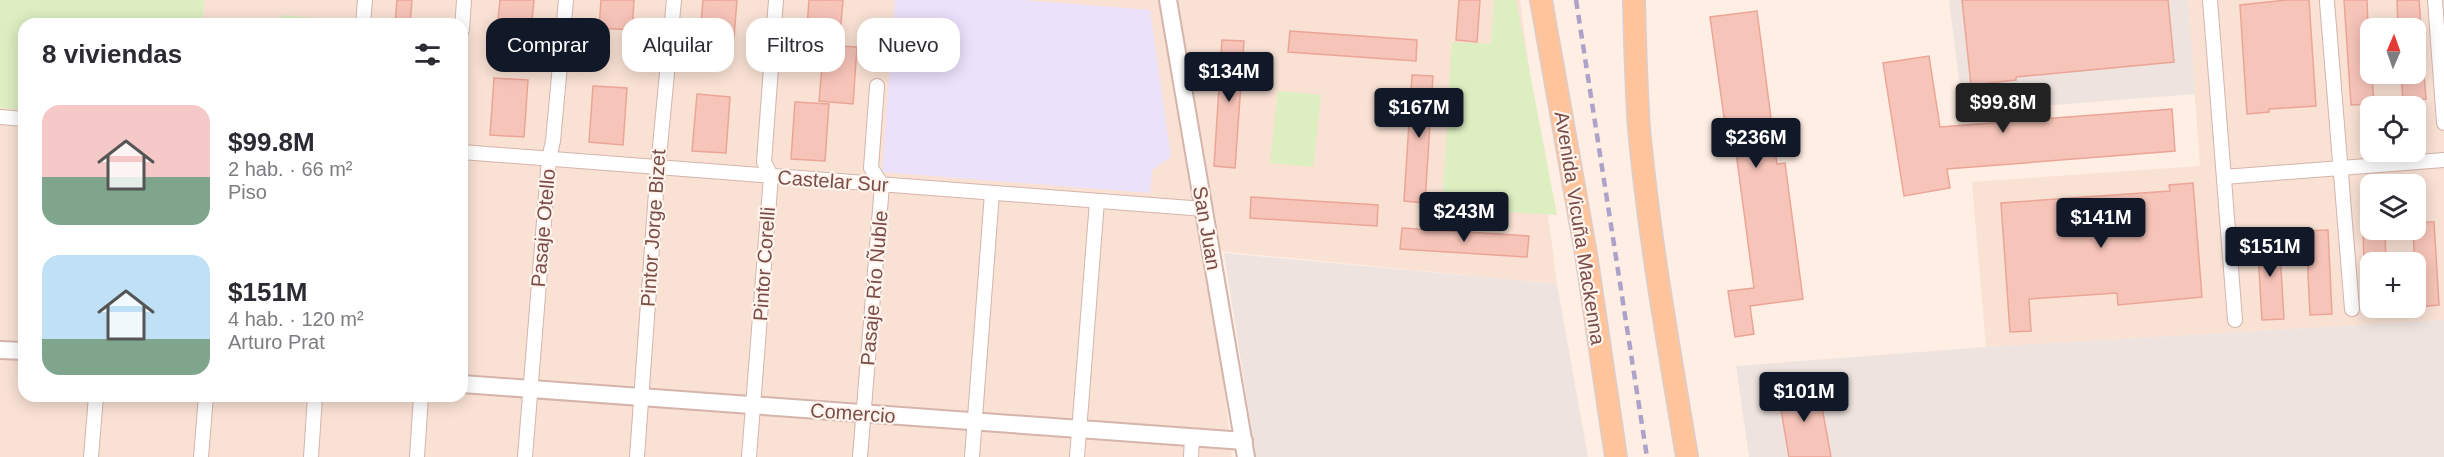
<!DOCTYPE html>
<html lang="es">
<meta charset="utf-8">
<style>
body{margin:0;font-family:Arial,sans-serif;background:#f2f2f3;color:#2b2b33;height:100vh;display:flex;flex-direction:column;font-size:22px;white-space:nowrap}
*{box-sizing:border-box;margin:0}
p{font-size:20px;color:#7c7c81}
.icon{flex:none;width:33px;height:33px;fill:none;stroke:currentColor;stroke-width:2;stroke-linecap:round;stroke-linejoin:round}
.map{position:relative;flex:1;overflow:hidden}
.panel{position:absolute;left:18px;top:18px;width:450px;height:384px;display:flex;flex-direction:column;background:#fff;border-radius:18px;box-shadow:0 3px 15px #0003}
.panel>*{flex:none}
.hud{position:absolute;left:486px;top:18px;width:570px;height:54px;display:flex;gap:12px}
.needle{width:39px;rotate:2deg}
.tools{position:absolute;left:2360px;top:18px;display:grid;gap:12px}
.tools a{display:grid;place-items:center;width:66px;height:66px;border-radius:12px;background:#fff;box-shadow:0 3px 15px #0003;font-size:30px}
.price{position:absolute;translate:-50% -51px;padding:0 14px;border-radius:6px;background:#111827;color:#fff;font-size:20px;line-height:39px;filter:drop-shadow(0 2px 3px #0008)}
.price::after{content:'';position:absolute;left:50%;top:36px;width:18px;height:14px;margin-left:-9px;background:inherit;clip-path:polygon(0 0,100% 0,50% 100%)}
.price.on{background:#222;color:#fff}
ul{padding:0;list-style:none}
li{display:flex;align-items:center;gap:18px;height:150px;padding:0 24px}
li span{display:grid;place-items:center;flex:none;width:168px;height:120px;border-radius:18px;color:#555}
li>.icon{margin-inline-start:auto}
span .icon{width:72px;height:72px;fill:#fffc;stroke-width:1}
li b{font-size:26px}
h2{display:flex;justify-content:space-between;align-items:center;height:72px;padding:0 24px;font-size:26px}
.pill{padding:0 21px;border-radius:18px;background:#fff;box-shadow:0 3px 15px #0003;font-size:21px;line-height:54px}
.pill.on{background:#111827;color:#fff}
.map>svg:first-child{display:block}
.residential{fill:#f9e1d4;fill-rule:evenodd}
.industrial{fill:#eee3df}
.education{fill:#ece1fb}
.green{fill:#ddeec1}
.building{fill:#f7c4b9;stroke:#eba597;stroke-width:1.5}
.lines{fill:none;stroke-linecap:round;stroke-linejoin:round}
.minor-casing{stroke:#d4b4ab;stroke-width:16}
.tertiary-casing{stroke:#d4b4ab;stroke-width:20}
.primary-casing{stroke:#dacdcb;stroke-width:24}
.minor{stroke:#fff;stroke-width:14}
.tertiary{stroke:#fff;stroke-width:16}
.primary{stroke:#ffc49b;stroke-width:21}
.rail{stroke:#aea1ca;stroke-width:4.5;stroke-dasharray:9 6;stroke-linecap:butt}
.labels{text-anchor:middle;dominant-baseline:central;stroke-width:4.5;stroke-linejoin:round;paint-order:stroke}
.street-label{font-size:20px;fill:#7a4d46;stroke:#fff4ed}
</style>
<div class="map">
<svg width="2444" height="457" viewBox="0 0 2444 457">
<rect width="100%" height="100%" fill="#ffeee4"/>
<path class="residential" d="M0 0H1520L1557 284 1208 250 1232 457H0ZM24 24H462V396H24Z
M2188 0H2444V320L1986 347 1972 182 2200 166ZM2370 28H2415V74H2370ZM2370 106H2415V152H2370ZM2370 184H2415V230H2370ZM2370 262H2415V308H2370Z"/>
<path class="industrial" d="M1949 0H2188L2195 94 1963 112Z
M1224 253 1557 284 1588 457H1256Z
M2444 320V457H1749L1736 366 1986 347Z"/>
<path class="education" d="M895 0H1021L1150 10 1171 157 1152 170 1150 193 882 172Z"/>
<path class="green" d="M0 0H204L202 24H24V110L0 108Z
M1494 0H1516L1557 215 1442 208 1452 42 1491 44Z
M281 15 347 20 346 24H280Z
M1278 91 1321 95 1313 167 1270 163Z"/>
<path class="building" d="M397 0H412L410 24H395Z
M500 0H534L532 22 498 20Z
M601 0H634L632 30 599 28Z
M703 0H737L734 37 700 34Z
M809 0H843L839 46 857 47 853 104 819 101 824 42 806 41Z
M1459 0H1480L1477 42 1456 40Z
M1962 0H2168L2174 62 2016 77V80L1971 85Z
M2287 0H2309L2316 106 2269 109V112L2247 114 2240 5Z
M2344 0H2367L2370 74H2372L2374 104 2351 105Z
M2397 0H2419L2421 28H2398Z
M1757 11 1777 164 1785 163 1803 299 1750 306 1754 334 1735 337 1728 291 1754 288 1736 152 1729 153 1710 17Z
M1290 31 1417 40 1416 61 1288 52Z
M1222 40 1244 41 1235 168 1214 166Z
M1929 56 1940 127 2172 109 2175 151 1947 169 1950 188 1904 196 1883 63Z
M2401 74H2424L2426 99 2403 101Z
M1412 75 1433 76 1425 203 1404 201Z
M494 78 528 80 524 137 490 135Z
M593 86 627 88 623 145 589 142Z
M697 94 730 97 726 153 692 151Z
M795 102 829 104 825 161 791 159Z
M2193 183 2202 297 2118 305 2117 293 2029 299 2031 331 2010 332 2001 203 2170 191 2169 185Z
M1251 197 1378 205 1377 226 1250 218Z
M2415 222H2434L2439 305 2417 307 2413 230H2415Z
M1402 228 1529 236 1527 257 1400 249Z
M2328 230 2332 314 2310 315 2306 231Z
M2363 230H2385L2386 262H2364Z
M2279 235 2284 319 2262 320 2257 236Z
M1818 385 1831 457H1789L1778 392Z"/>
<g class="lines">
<defs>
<path id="minor" d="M2210 0 2235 320
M2435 0 2444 123
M2327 2 2352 309
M363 24 365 0
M462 30 464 0
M0 117 24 119
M462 152 1204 209
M2224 177 2444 160
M91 457 96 396
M201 457 206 396
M311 457 315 396
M417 457 421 396
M525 457 549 159 553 141 566 0
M637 457 657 178 674 0
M749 457 771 176 764 162 776 0
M860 457 882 185 871 168 877 86
M972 457 992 193
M1077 457 1097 201
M1191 457 1192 438"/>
<path id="tertiary" d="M1168 0 1246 457
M0 350 24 351
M462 384 1244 441"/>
<path id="primary" d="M1541 0 1586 254 1616 457
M1634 0C1635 43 1636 85 1639 128 1649 238 1669 348 1687 457"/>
</defs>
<use href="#minor" class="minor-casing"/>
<use href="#tertiary" class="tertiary-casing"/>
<use href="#primary" class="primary-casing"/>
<use href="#minor" class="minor"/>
<use href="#tertiary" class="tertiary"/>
<use href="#primary" class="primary"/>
<path class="rail" d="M1576 0 1647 457"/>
</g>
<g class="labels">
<g class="street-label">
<text transform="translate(833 181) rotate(4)">Castelar Sur</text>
<text transform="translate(543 228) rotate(-85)">Pasaje Otello</text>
<text transform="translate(653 228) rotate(-86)">Pintor Jorge Bizet</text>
<text transform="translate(1207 228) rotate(80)">San Juan</text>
<text transform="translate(1580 228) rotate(81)">Avenida Vicuña Mackenna</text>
<text transform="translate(764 264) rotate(-86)">Pintor Corelli</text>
<text transform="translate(874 288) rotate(-85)">Pasaje Río Ñuble</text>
<text transform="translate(853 413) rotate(4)">Comercio</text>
</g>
</g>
</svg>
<div class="tools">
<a><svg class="needle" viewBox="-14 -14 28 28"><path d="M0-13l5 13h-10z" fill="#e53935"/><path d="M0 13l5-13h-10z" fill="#7c7c81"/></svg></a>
<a><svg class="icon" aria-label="locate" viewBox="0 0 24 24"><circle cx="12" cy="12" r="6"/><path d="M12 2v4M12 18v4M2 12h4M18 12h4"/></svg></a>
<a><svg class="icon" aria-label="layers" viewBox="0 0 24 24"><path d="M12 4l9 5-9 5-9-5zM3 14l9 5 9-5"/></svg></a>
<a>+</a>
</div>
<b class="price" style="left:1229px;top:103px">$134M</b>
<b class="price on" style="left:2003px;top:134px">$99.8M</b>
<b class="price" style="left:1419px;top:139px">$167M</b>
<b class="price" style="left:1756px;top:169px">$236M</b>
<b class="price" style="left:1464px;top:243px">$243M</b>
<b class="price" style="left:2101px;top:249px">$141M</b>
<b class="price" style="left:2270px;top:278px">$151M</b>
<b class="price" style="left:1804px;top:423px">$101M</b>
<div class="hud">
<a class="pill on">Comprar</a>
<a class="pill">Alquilar</a>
<a class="pill">Filtros</a>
<a class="pill">Nuevo</a>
</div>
<section class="panel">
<h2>8 viviendas<svg class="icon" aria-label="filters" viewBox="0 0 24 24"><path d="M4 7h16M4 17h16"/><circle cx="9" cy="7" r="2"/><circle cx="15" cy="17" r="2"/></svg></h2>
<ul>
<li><span style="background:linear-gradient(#f6c9c9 60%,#7fa58c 0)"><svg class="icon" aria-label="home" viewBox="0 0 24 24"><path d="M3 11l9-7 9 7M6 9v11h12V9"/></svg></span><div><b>$99.8M</b><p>2 hab. · 66 m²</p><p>Piso</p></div></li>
<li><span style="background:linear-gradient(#bfe0f5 70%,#7fa58c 0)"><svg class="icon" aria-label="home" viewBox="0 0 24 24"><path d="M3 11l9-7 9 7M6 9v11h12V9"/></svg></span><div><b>$151M</b><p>4 hab. · 120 m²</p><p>Arturo Prat</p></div></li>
</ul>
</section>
</div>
